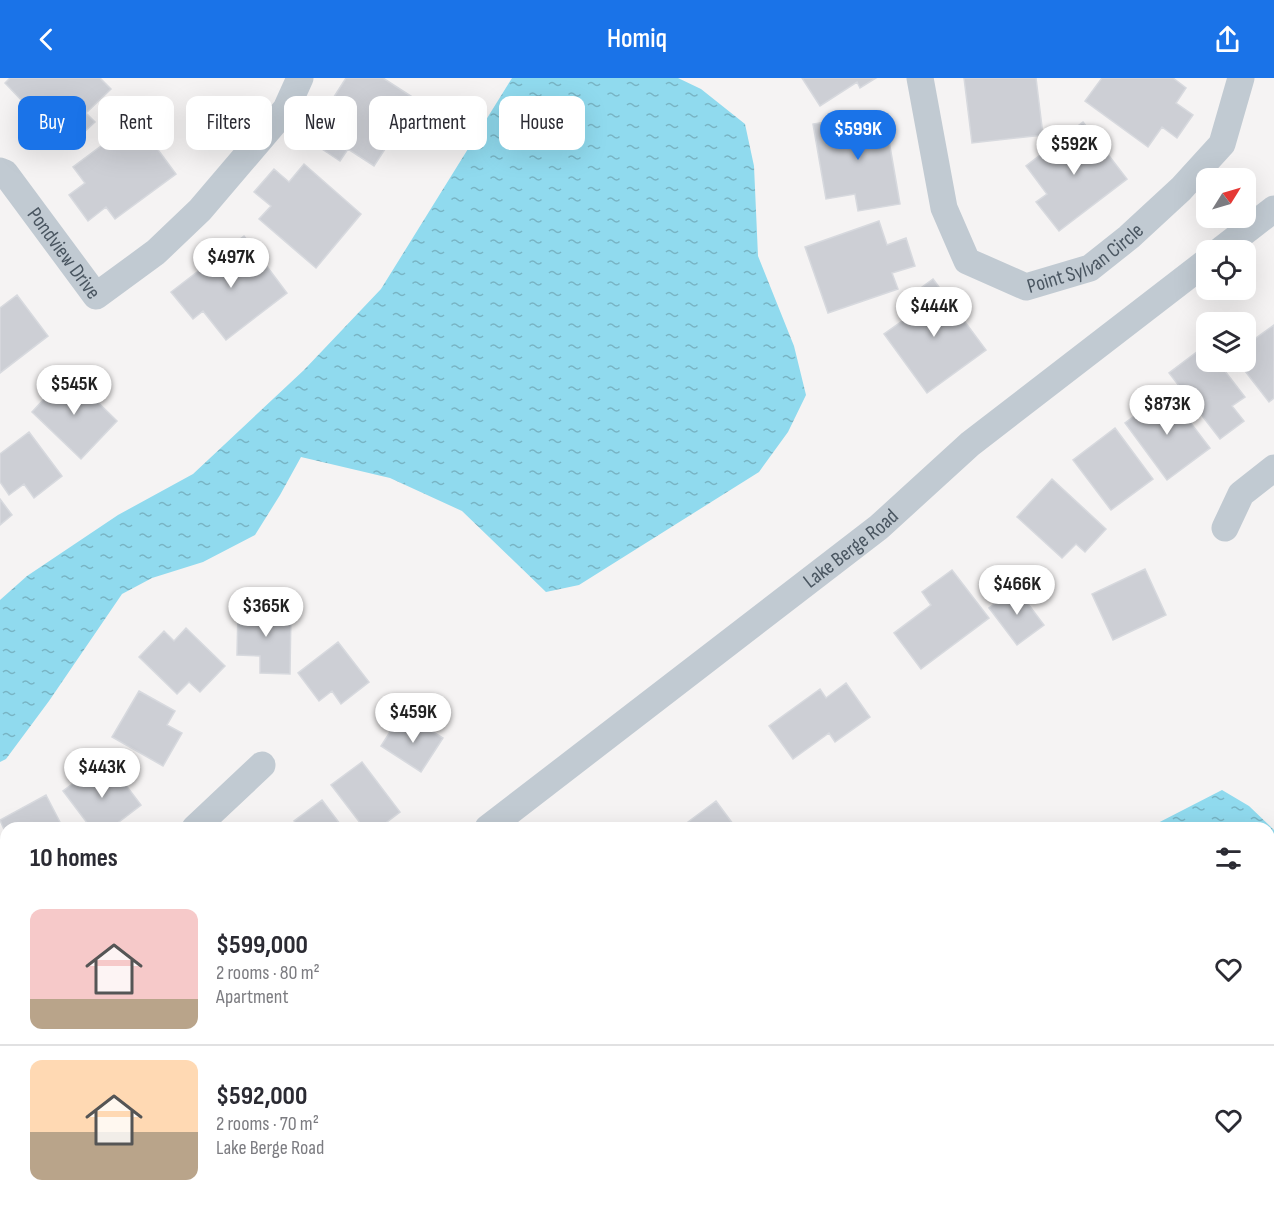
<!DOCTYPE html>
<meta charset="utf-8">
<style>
body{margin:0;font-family:"Sofia Sans Condensed",sans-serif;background:#f7f7f7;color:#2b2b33;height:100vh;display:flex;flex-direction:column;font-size:22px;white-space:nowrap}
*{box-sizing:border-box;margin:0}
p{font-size:20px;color:#7c7c81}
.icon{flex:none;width:33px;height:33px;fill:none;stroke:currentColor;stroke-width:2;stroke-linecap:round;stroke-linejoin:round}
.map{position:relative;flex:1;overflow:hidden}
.details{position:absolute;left:0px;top:744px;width:1275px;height:384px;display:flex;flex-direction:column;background:#fff;border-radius:18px 18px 0 0;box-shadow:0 6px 24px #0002}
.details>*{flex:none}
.top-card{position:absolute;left:18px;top:18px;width:600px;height:54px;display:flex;gap:12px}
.needle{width:39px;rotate:53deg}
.buttons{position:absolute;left:1196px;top:90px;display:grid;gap:12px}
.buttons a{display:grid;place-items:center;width:60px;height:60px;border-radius:12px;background:#fff;box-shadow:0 6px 24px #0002;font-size:30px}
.price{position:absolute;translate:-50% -51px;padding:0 14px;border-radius:21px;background:#fff;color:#222;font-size:20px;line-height:39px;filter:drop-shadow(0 2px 3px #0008)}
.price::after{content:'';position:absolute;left:50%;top:36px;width:18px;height:14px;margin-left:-9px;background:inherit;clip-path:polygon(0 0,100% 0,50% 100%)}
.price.selected{background:#1a73e8;color:#fff}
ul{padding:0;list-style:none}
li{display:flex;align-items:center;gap:18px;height:150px;padding:0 30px}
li+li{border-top:2px solid #e1e1e2}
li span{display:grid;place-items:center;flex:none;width:168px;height:120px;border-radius:12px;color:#555}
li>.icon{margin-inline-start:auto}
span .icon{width:72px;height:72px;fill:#fffc;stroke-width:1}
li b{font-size:26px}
h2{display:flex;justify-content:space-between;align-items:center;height:72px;padding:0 30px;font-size:26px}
.tag{padding:0 21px;border-radius:12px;background:#fff;box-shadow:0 6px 24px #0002;font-size:21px;line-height:54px}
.tag.selected{background:#1a73e8;color:#fff}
header{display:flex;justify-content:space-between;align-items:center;height:78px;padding:0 30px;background:#1a73e8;color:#fff;font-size:27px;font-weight:600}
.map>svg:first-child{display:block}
.water{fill:url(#water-ripples)}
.building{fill:#cdcfd5;stroke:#d7d9de;stroke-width:1.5}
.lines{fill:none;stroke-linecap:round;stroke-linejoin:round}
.minor{stroke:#c1cad2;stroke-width:27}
.labels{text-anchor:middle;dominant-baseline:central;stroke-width:4.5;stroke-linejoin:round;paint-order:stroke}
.street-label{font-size:21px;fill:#4a5661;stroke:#fff}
</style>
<header><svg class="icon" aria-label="back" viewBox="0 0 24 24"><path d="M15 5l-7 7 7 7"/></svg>Homiq<svg class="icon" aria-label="share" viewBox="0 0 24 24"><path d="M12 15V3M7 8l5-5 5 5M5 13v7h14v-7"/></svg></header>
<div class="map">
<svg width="1274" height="1128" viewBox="0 0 1274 1128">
<defs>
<pattern id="water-ripples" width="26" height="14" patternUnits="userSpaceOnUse" patternTransform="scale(1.5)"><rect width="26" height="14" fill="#90daee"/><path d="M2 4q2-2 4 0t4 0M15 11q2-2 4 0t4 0" fill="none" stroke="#78b4c4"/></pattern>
</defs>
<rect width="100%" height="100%" fill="#f5f3f3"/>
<path class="water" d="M512 0H678L701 11 745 46 754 88 758 178 794 268 806 317 788 354 759 394 579 507 546 514 462 433 390 400 301 379 280 417 255 457 203 484 152 500 122 516 49 623 6 681 0 684V522L27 498 118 437 193 396 304 292 381 211Z
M1222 712 1249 728 1274 752V1128H818L822 1122H1269V750H1148Z"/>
<path class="building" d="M10 0H100L111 11 86 35 95 44 67 70 5 5Z
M346 0H383L417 22 374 88 348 71 340 83 307 61Z
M802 0H876L860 10 857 4 820 28Z
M964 0H1036L1043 57 972 65Z
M1102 0H1173L1186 10 1176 25 1193 37 1177 60 1162 49 1148 69 1085 23Z
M884 34 900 126 858 133 855 116 826 121 813 46Z
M136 42 176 96 115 141 106 129 88 143 69 117 85 105 73 89Z
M1083 44 1127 101 1059 153 1036 124 1047 116 1026 88Z
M304 86 361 136 316 190 259 141 271 128 254 114 274 91 289 104Z
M879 143 887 167 906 160 915 188 892 195 898 211 828 235 805 169Z
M244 158 287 215 226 262 203 233 193 241 171 214Z
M933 201 986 272 927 315 884 256 912 236 903 223Z
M17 217 48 258 0 295V230Z
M1274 247V320L1269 324 1238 284H1245V268Z
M1206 267V284H1218L1245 319 1232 328 1244 343 1220 361 1169 295Z
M68 295 117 343 81 381 32 334Z
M1167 314 1210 370 1167 402 1125 345Z
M1115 350 1153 401 1111 432 1073 382Z
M29 354 62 398 34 420 24 406 9 417 0 404V376Z
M1052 401 1106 451 1085 474 1076 466 1062 480 1017 439Z
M0 421 12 437 0 447Z
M1145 491 1166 537 1113 562 1092 516Z
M952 492 989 540 921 591 894 555 931 527 922 514Z
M1016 510 1044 547 1017 567 989 530Z
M238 531 291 532 290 596 260 595V578L237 577Z
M186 550 225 588 200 614 189 604 177 616 139 579 164 553 174 563Z
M338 564 369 604 341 626 332 613 319 623 298 595Z
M846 605 870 639 835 664 829 655 793 681 769 648 820 611 826 620Z
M139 613 175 633 167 647 182 655 163 688 112 659Z
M412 641 443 660 421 694 381 668 395 646 405 653Z
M362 684 400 734 379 750H364L331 707Z
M94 690 101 699 113 690 141 727 111 750H91L63 713Z
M46 717 63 750H6V756L0 742Z
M322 722 343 750H299L294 743Z
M716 723 736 750H680Z
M0 936 6 944V1003L0 1008Z"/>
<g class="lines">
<g class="minor">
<path id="s1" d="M920 0 944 130 967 183 1026 209 1090 190 1129 159 1181 111 1222 66 1241 0"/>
<path id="s2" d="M0 93 5 95 96 218 156 174 200 132 286 31 300 0"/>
<path d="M1221 172 1274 131"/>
<path d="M1225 450 1241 416 1274 390"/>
<path d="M195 750 262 687"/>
<path id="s3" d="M488 750 879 449 970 366 1206 184"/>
<path d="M0 863H6"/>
<path d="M0 1125 6 1120"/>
</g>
</g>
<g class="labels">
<g class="street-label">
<text stroke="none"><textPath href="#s2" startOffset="105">Pondview Drive</textPath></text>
<text stroke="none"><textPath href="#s1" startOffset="321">Point Sylvan Circle</textPath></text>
<text stroke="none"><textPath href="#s3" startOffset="458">Lake Berge Road</textPath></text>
</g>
</g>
</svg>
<div class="buttons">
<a><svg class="needle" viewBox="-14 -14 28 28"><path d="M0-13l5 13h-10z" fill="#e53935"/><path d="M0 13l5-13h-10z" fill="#7c7c81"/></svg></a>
<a><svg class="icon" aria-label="locate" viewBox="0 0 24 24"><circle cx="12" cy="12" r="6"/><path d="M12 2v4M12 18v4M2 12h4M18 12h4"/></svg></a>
<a><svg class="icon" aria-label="layers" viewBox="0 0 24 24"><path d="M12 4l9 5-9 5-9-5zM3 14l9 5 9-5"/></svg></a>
</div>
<b class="price selected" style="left:858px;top:83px">$599K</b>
<b class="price" style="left:1074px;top:98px">$592K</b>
<b class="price" style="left:231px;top:211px">$497K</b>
<b class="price" style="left:934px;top:260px">$444K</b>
<b class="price" style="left:74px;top:338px">$545K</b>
<b class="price" style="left:1167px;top:358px">$873K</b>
<b class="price" style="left:1017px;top:538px">$466K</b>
<b class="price" style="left:266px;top:560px">$365K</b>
<b class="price" style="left:413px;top:666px">$459K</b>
<b class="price" style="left:102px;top:721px">$443K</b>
<div class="top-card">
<a class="tag selected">Buy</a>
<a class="tag">Rent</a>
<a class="tag">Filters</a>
<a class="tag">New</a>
<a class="tag">Apartment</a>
<a class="tag">House</a>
</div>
<section class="details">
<h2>10 homes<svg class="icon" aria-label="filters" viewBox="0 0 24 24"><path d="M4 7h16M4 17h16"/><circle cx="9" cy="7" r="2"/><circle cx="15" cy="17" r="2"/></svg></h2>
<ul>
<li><span style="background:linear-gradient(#f6c9c9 75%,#b9a48a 0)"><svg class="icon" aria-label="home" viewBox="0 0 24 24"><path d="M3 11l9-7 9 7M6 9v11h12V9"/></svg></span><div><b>$599,000</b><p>2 rooms · 80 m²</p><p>Apartment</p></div><svg class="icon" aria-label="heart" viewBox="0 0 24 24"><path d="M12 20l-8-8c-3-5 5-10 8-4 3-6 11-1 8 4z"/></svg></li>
<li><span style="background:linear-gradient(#ffd9b3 60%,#b9a48a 0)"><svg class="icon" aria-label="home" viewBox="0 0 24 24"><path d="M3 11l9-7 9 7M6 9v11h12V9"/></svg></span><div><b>$592,000</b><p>2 rooms · 70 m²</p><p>Lake Berge Road</p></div><svg class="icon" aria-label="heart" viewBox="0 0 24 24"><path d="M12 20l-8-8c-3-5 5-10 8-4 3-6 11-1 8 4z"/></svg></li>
</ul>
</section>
</div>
